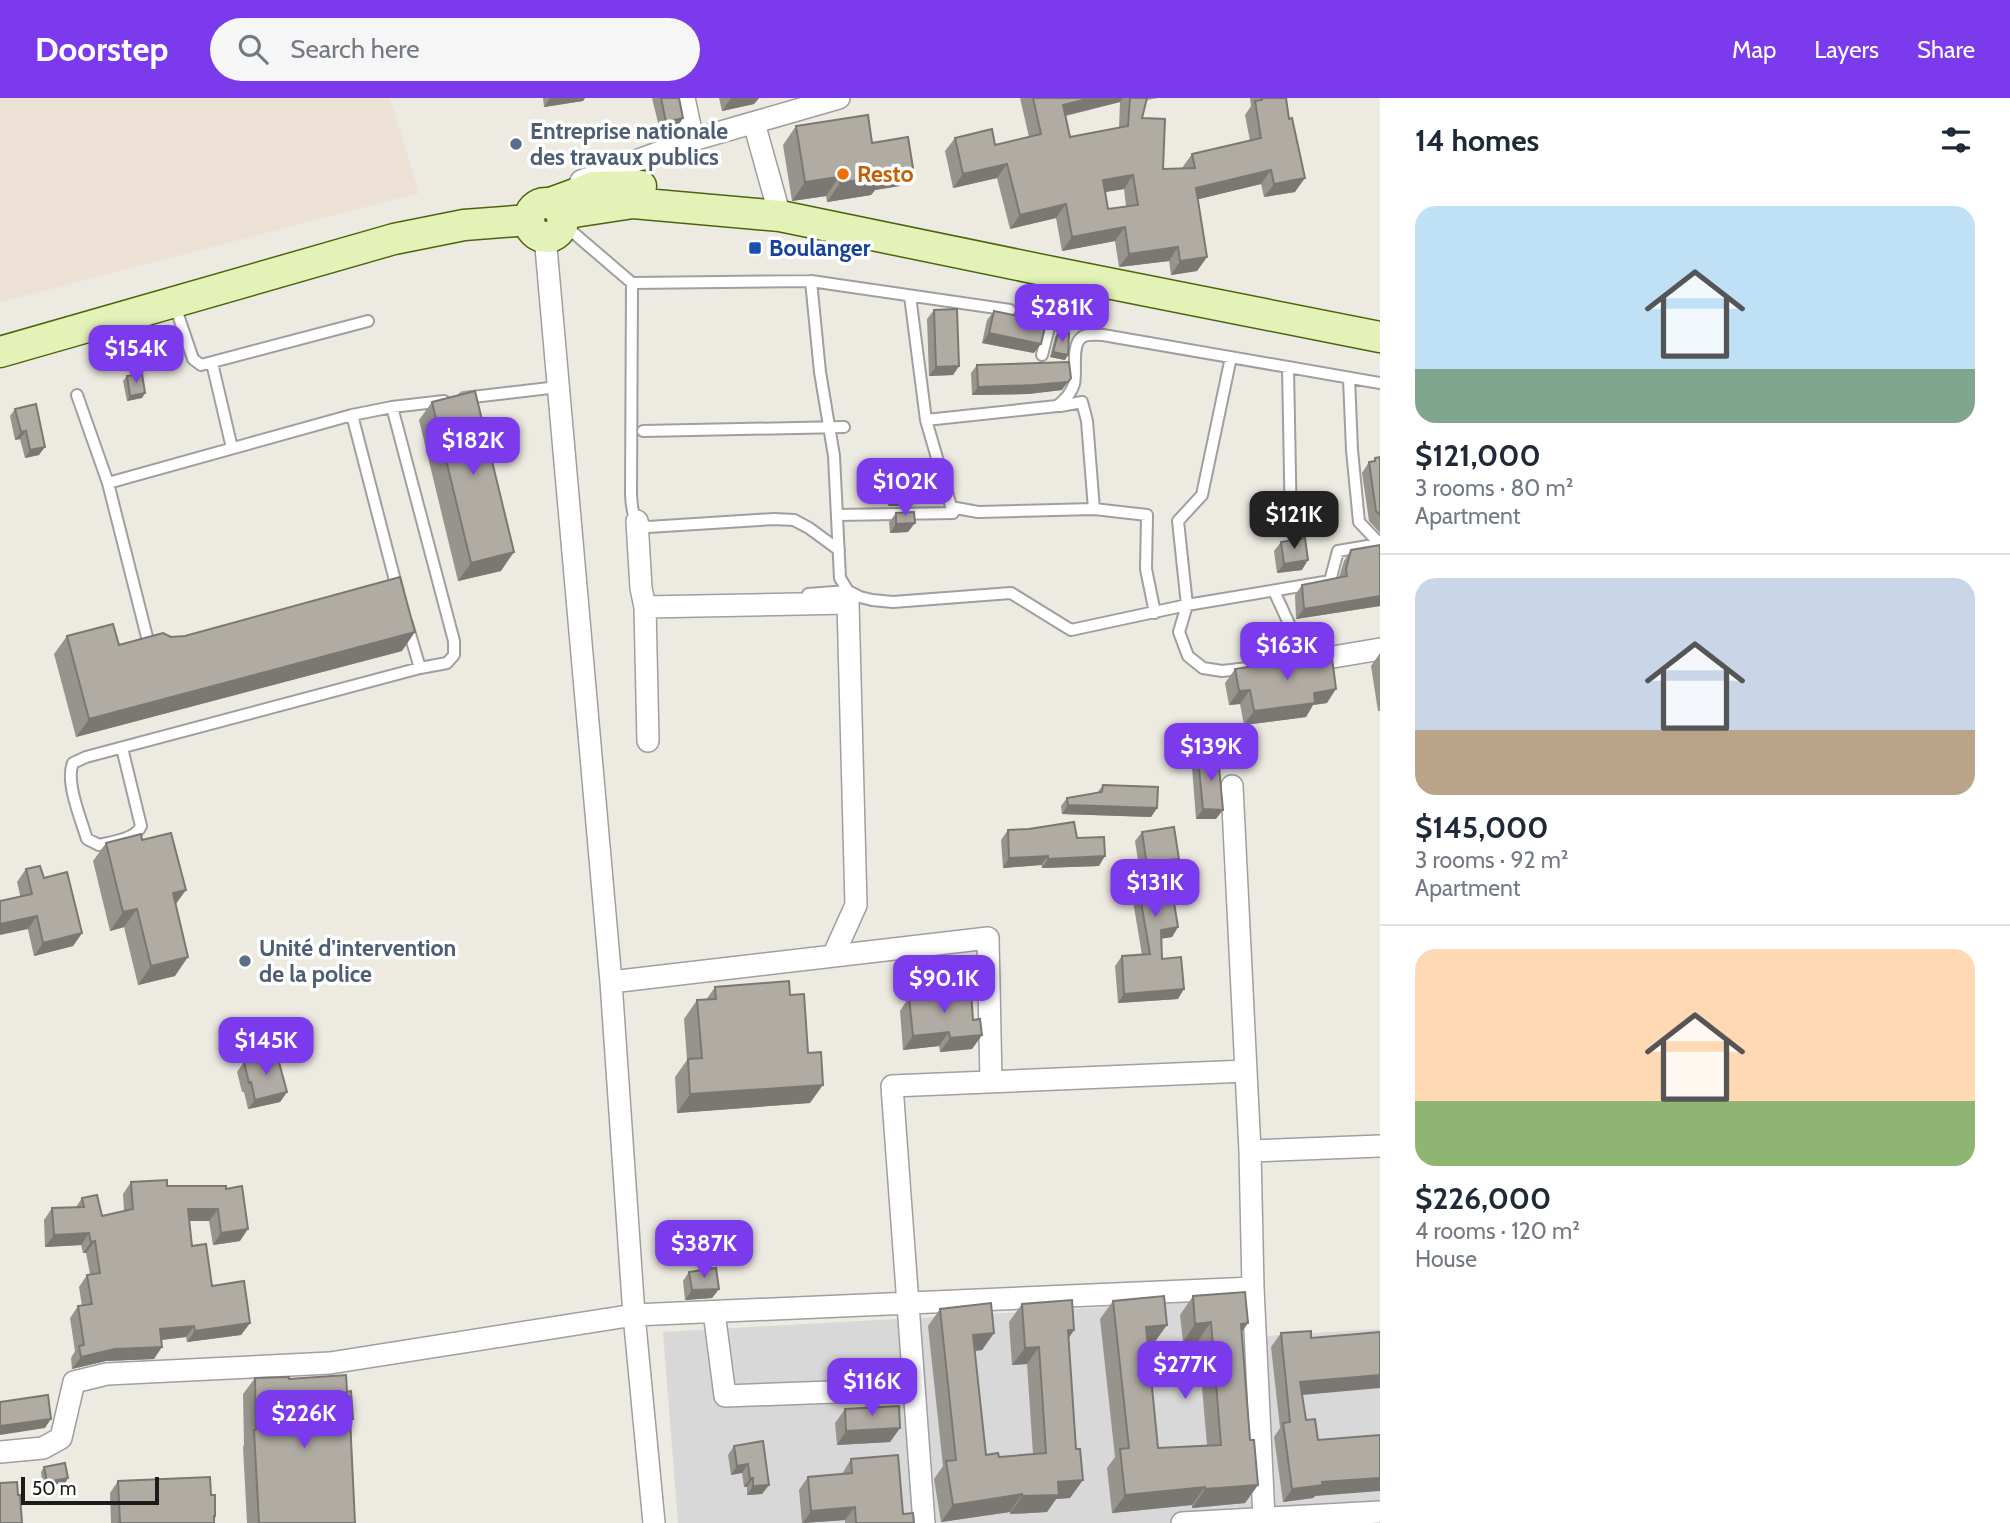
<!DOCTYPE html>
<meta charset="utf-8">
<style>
body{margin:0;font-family:Cabin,sans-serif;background:#f6f6f7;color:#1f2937;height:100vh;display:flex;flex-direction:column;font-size:26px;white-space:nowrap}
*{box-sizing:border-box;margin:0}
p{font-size:23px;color:#747a83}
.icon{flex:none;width:38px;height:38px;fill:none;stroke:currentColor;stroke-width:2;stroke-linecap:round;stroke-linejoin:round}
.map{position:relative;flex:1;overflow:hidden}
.drawer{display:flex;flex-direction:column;background:#fff;width:630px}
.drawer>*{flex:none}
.scale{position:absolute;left:21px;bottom:18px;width:138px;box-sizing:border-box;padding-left:7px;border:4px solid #1b1b1b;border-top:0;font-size:19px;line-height:24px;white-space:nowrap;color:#1b1b1b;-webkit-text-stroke:5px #fff;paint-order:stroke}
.price{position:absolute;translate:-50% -60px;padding:0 16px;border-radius:14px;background:#7c3aed;color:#fff;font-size:23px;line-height:46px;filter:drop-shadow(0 2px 4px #0008)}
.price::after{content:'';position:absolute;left:50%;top:42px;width:21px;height:16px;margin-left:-10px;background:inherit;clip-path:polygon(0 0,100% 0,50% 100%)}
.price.active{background:#222;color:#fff}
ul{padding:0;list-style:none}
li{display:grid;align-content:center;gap:14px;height:371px;padding:0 35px}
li+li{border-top:2px solid #e0e1e3}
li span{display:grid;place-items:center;height:217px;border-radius:21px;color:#555}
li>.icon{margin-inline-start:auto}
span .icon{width:126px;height:126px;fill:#fffc;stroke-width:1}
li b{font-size:30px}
h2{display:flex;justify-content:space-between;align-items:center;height:84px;padding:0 35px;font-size:30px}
header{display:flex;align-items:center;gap:42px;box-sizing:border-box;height:98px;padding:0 35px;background:#7c3aed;color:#fff}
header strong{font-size:33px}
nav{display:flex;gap:38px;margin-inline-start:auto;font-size:24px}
.search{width:490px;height:63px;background:#f6f6f7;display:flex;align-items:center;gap:18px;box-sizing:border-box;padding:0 24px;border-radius:38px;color:#747a83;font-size:26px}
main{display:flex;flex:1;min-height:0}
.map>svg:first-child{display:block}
.residential{fill:#d9d8d8}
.military{fill:#ede0d5}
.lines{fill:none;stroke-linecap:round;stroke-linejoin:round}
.service-casing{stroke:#9f9f9f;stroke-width:14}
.minor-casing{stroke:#9f9f9f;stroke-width:24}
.secondary-casing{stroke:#4b650e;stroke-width:33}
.service{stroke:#fff;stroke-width:10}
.minor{stroke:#fff;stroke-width:21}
.secondary{stroke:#e4f2b8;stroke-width:30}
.wall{fill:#97948d;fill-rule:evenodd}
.shaded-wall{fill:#7b7873}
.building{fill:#b0aca4;stroke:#7b7873;stroke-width:2;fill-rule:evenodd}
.service-dot{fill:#5c6f8a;stroke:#fff;stroke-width:2.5}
.food-dot{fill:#e8710a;stroke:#fff;stroke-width:2.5}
.transit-dot{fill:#1a4fb4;stroke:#fff;stroke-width:2.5}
.labels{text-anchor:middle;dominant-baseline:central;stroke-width:7;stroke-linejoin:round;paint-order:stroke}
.service-label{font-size:23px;font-weight:bold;fill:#4e5e75;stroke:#fff;text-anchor:start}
.food-label{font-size:23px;font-weight:bold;fill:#c56008;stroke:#fff;text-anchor:start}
.transit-label{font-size:23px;font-weight:bold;fill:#164399;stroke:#fff;text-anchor:start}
</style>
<header>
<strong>Doorstep</strong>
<div class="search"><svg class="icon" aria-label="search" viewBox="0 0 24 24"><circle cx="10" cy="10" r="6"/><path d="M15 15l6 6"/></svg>Search here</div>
<nav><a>Map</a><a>Layers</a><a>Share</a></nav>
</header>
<main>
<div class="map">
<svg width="1380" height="1425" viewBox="0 0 1380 1425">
<rect width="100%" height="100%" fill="#eceae1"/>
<path class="residential" d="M1253 1201 1267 1238 1380 1231V1425H678L663 1234Z"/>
<path class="military" d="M0 0H390L419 95 0 204Z"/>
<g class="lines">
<defs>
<path id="service" d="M562 125 632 185
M811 183 820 274 834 358 840 480 848 493 860 499 872 502 893 504 1011 495 1071 532 1187 507 1330 483 1338 453 1380 446
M910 198 926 322 953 415
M174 205 193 261 201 267 368 223
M1042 257 1062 178
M1231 259 1202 397 1178 423 1187 507 1179 534 1188 558 1203 570 1222 573 1248 570
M212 265 232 350
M1288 269 1291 431
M1349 280 1352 352 1359 424 1380 446
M77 297 108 385 147 539 153 548 157 549
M464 300 558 289
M1060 308 1082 304 1087 323 1094 411
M352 317 398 494
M926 322 1057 308C1065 302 1071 296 1074 286 1077 274 1071 248 1081 240 1086 235 1096 237 1103 237L1380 285
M643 333 844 329
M108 385 352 317 392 309 444 303
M837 417 953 415 956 410 978 414 1094 411 1147 417 1146 471 1155 515
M839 452 809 430 794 422 774 421 648 429C632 420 632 414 631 396L632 185 811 183 1010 212
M1274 493 1302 554 1304 562H1302
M808 496 848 493
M407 526 420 570
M122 650 141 728C136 741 112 744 99 747L87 741C81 722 65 683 73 665L86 659 420 570 447 565 454 557V543L392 309"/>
<path id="minor" d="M684 0 693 42
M754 25 780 118
M581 83 693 42 839 0
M545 138 611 884 634 1217 654 1425
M637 423 641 490 645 509 648 643
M645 509 848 505 856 807 833 858
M1304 562 1321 561 1380 551
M1232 688 1246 973
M611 884 988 840 991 984
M1253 1190 1264 1420
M714 1214 725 1298 914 1291
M0 1354 43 1350 61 1340 74 1284 107 1276 330 1265 634 1217 1253 1190 1250 1053 1380 1048
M924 1425 892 988 1246 973 1250 1053
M1182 1425 1380 1414"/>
<path id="secondary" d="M553 104 594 89 641 88
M529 122a17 17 0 1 1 34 0a17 17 0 1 1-34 0Z
M561 116 633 105 780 118 1062 176 1380 239
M0 254 394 141 464 127 529 122"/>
</defs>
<use href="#service" class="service-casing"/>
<use href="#minor" class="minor-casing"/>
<use href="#secondary" class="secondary-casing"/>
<use href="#service" class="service"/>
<use href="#minor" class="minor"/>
<use href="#secondary" class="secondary"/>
</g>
<path class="wall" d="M543 0H585L583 3 544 9Z
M652 0H679L683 20 677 29 660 33Z
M719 0H759L754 6 722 13Z
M1020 0H1158L1147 2 1142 20 1163 71 1182 70 1192 56 1250 43 1245 17 1251 8 1250 0H1286L1295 94 1264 99 1261 86 1198 101 1207 159 1197 173 1171 177 1169 163 1119 169 1115 143 1062 153 1056 120 1010 131 997 80 953 90 945 53 955 40 995 47 1029 39ZM1120 4 1119 30 1070 39 1066 18ZM1124 91 1126 108 1108 111 1105 94Z
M796 28 872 45 900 88 875 92 871 97 827 104 826 98 792 103 783 47Z
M934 212 959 268 953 277 929 278 927 221Z
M994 213 1034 255 982 245 987 222Z
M1058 235 1065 262 1050 259 1055 239Z
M977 267 1062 292 1028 296 972 297 971 275Z
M127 278 145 295 142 300 127 303 123 283Z
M432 304 501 473 458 483 419 322Z
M15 311 39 357 25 360 20 341 15 342 10 318Z
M1380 359V435L1369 423 1362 375 1369 364H1373L1375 360Z
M894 385 907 408H888L887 395Z
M896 415 908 434 890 435 889 424Z
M1281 444 1302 472 1277 475 1274 453Z
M1380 447V508L1296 521 1295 497 1302 487 1339 479 1344 463 1351 452Z
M67 538 119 547 171 539 402 553 76 639 54 556Z
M1380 555V613H1378L1371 568Z
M1291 559 1327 605 1313 607 1306 619 1244 627 1240 606 1229 607 1225 585 1235 571 1288 562Z
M1198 660 1216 721H1196L1192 669Z
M1103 687 1157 710 1151 719 1062 716 1061 708 1067 700 1097 695Z
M1008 732 1077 740 1099 768 1042 770 1041 767 1003 770 1001 742Z
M1142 734 1179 761 1172 770 1168 771 1178 829 1172 839 1161 840 1162 861 1178 901 1118 905 1115 868 1122 858 1142 857 1129 779 1135 769H1139L1135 743Z
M142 742 176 807 175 878 138 887 124 829 110 833 93 763 106 745Z
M26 771 44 780 82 835 73 848 34 858 17 784Z
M715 889 790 897 808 955 810 1005 677 1015 675 979 687 962 684 921 697 902H706Z
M909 899 973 922 982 937 972 951 940 954 939 948 903 952 900 913Z
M244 964 287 994 280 1004 248 1011 244 994H242L237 974Z
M131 1084 167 1088H226L240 1143 213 1147 209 1123H189L192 1148 212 1188 250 1225 241 1237 187 1244 186 1239 161 1242 154 1261 106 1263 72 1271 71 1260 75 1253 70 1220 78 1208H82L79 1189 87 1177 90 1176 86 1155H83L81 1147 45 1149 44 1122 52 1110 76 1109 82 1100 102 1118 124 1113 123 1096Z
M689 1174 719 1191 712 1200 685 1202 683 1183Z
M1193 1198 1248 1225 1241 1235 1250 1342 1258 1387 1245 1405 1192 1410V1407L1112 1415 1107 1370 1115 1359 1100 1221 1113 1203 1154 1245 1148 1246 1158 1350 1207 1347 1198 1243 1183 1244 1180 1217Z
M1022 1206 1074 1232 1068 1241 1070 1400 1056 1401 1047 1414 1010 1416V1414L941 1424 934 1381 943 1368 928 1228 940 1211 994 1235 982 1252 974 1253 986 1357 999 1359 1033 1356 1027 1266 1012 1267 1009 1224Z
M1281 1235 1311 1240 1302 1297 1315 1398 1313 1400 1283 1404 1274 1339 1280 1330 1271 1249Z
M255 1280 289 1281 351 1325 355 1425H247L243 1349 244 1347 243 1296Z
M845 1311 900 1330 890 1344 837 1347 835 1325Z
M734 1348 769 1387 762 1396 747 1397V1389H744L742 1375 731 1377 728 1357Z
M851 1361 903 1416 914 1425H845V1422L802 1425 799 1392 808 1379 842 1376Z
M44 1369 68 1380 65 1385 43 1388 41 1374Z
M118 1383 211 1397 214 1425H111L110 1395Z"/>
<path class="shaded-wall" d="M550 0H585L583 3 544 9Z
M731 0H759L754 6 722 13Z
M1091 0H1123L1120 4 1054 20 1063 7Z
M683 20 677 29 660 33 666 24Z
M1007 66 997 80 953 90 963 76Z
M913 70 900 88 875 92 871 97 827 104 840 85 884 74Z
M1271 72 1261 86 1187 104 1196 90Z
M1133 77 1124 91 1093 96 1103 82Z
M839 79 826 98 792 103 805 84Z
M1305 80 1295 94 1264 99 1274 86Z
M1066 106 1056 120 1010 131 1020 117Z
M1125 129 1115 143 1062 153 1072 139Z
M1178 149 1169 163 1119 169 1129 156Z
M1207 159 1197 173 1171 177 1180 163Z
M989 235 1041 246 1034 255 982 245Z
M1053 254 1068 257 1065 262 1050 259Z
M959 268 953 277 929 278 936 269Z
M1068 284 1062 292 1028 296 972 297 978 289Z
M145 295 142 300 127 303 130 298Z
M26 333 20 341 15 342 21 334Z
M45 349 39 357 25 360 30 352Z
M913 398 907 408H888L895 399Z
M915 425 908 434 890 435 896 426Z
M514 454 501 473 458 483 471 465Z
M1308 462 1302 472 1277 475 1284 466Z
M1380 498V508L1296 521 1304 511Z
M415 534 402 553 76 639 89 621Z
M1336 591 1327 605 1313 607 1306 619 1244 627 1254 613 1314 595Z
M1250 592 1240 606 1229 607 1239 593Z
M1068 707 1157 710 1151 719 1062 716Z
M1203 711 1223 712 1216 721H1196Z
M1048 758 1041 767 1003 770 1009 760Z
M1105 758 1099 768 1042 770 1048 761Z
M1179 761 1172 770 1160 772 1167 762Z
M186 792 173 810V795Z
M137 811 124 829 110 833 123 814Z
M37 818 28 831 0 837V826Z
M1178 829 1172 839 1154 842 1161 832Z
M82 835 73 848 34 858 43 845Z
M188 859 175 878 138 887 151 868Z
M1184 891 1178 901 1118 905 1124 896Z
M949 934 939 948 903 952 913 938Z
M982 937 972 951 940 954 950 940Z
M823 987 810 1005 677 1015 690 996Z
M287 994 280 1004 248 1011 255 1002Z
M188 1111H218L209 1123H179Z
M248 1131 240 1143 213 1147 221 1135Z
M89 1135 81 1147 45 1149 54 1137Z
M95 1143 86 1155H83L91 1144Z
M719 1191 712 1200 685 1202 692 1192Z
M1211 1224 1198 1243 1183 1244 1195 1226Z
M250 1225 241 1237 187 1244 195 1233Z
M1248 1225 1235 1243 1241 1226Z
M1167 1227 1154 1245 1133 1247 1146 1229Z
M194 1228 186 1239 152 1243 160 1231Z
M1068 1232H1074L1062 1250Z
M994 1235 982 1252 960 1255 973 1237Z
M162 1249 154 1261 106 1263 72 1271 81 1259 115 1251Z
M1039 1249 1027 1266 1012 1267 1025 1250Z
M1380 1277V1290L1291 1298 1300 1284Z
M51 1321 45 1330 0 1337V1328Z
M900 1330 890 1344 837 1347 846 1333Z
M748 1366 742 1375 731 1377 737 1368Z
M68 1380 65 1385 43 1388 47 1384Z
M753 1380 747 1389H744L750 1381Z
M1380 1380V1393L1315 1398 1313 1400 1283 1404 1292 1391 1322 1384Z
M1083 1382 1070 1400 1056 1401 1047 1414 1010 1416 1022 1398 1058 1384Z
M769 1387 762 1396 747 1397 753 1388Z
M1258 1387 1245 1405 1192 1410 1205 1391Z
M1205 1389 1192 1407 1112 1415 1125 1397Z
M1022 1396 1010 1414 941 1424 953 1407Z
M855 1409 845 1422 803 1425 811 1413Z"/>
<path class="building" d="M661 0H679L683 20 666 24Z
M1033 0H1091L1063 7 1070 39 1128 28 1130 0H1147L1142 20 1165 21 1163 71 1195 70 1192 56 1261 40 1255 3 1262 2V0H1286L1289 21 1292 20 1305 80 1274 86 1271 72 1196 90 1207 159 1180 163 1178 149 1129 156 1125 129 1072 139 1066 106 1020 117 1007 66 963 76 955 40 992 31 995 47 1041 36ZM1133 77 1138 107 1108 111 1103 82Z
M868 17 872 45 908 39 913 70 884 74V78L840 85 839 79 805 84 796 28Z
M957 211 959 268 936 269 934 212Z
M994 213 1042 223 1041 229H1045L1041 246 989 235Z
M1058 235H1069L1068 257 1053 254Z
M1069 264 1071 280 1068 284 1034 287 978 289 977 267Z
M142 276 145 295 130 298 127 278Z
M475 293 514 454 471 465 432 304Z
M36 306 45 349 30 352 26 333 21 334 15 311Z
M1380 359V417L1376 413 1369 364 1375 363V360Z
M912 384 913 398 895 399 894 385Z
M914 414 915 425 896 426V415Z
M1305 440 1308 462 1284 466 1281 444Z
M1380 447V498L1304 511 1302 487 1347 478 1346 471 1351 452Z
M400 479 415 534 89 621 67 538 113 526 119 547 163 535 171 539 185 538Z
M1305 557 1312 561 1332 560 1336 591 1314 595 1315 605 1254 613 1250 592 1239 593 1235 571 1291 562V559Z
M1218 658 1223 712 1203 711 1198 660Z
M1103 687 1158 689 1157 710 1068 707 1067 700 1102 694Z
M1074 724 1077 740 1104 739 1105 758 1048 761V758L1009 760 1008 732 1029 731Z
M1174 729 1179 761 1167 762 1178 829 1161 832 1162 861 1181 859 1184 891 1124 896 1122 858 1150 856 1135 769 1147 768 1142 734Z
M171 735 186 792 173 795 188 859 151 868 137 811 123 814 106 745 141 736 142 742Z
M40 768 44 780 67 774 82 835 43 845 37 818 0 826V803L32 796 26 771Z
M789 883 790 897 804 896 808 955 821 954 823 987 690 996 688 961 702 960 697 902 716 901 715 889Z
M971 893 973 922 980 921 982 937 950 940 949 934 913 938 909 899Z
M277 957 287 994 255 1002 251 984 249 985 244 964Z
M167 1082V1088H226V1091L242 1088 248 1131 221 1135 218 1111H188L192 1148 206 1146 212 1188 244 1183 250 1225 195 1233 194 1228 160 1231 162 1249 115 1251 81 1259 79 1248 84 1247 78 1208 92 1206 87 1177 100 1175 95 1143 91 1144 89 1135 54 1137 52 1110 84 1109 82 1100 97 1097 102 1118 133 1111 131 1084Z
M716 1170 719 1191 692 1192 689 1174Z
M1245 1194 1248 1225 1241 1226 1250 1342H1254L1258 1387 1205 1391V1389L1125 1397 1120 1351 1129 1350 1113 1203 1164 1198 1167 1227 1146 1229 1158 1350 1221 1347 1211 1224 1195 1226 1193 1198Z
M1072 1202 1074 1232H1068L1076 1351H1080L1083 1382 1058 1384 1059 1397 1022 1398V1396L953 1407 946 1363 956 1362 940 1211 991 1205 994 1235 973 1237 986 1357 998 1355 999 1359 1046 1355 1039 1249 1025 1250 1022 1206Z
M1311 1233V1240L1380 1234V1277L1300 1284 1306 1322 1315 1321 1318 1342 1380 1337V1380L1322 1384 1323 1387 1292 1391 1283 1325 1290 1324 1281 1235Z
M346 1277 347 1294 351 1293 353 1321H350L355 1425H259L254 1332H256L255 1280 289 1279V1281Z
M48 1297 51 1321 0 1328V1304Z
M899 1308 900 1330 846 1333 845 1311Z
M763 1343 769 1387 753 1388V1380L750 1381 748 1366 737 1368 734 1348Z
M898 1357 903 1416 913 1415 914 1425H856L855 1409 811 1413 808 1379 852 1375 851 1361Z
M65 1365 68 1380 47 1384 44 1369Z
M210 1379 211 1397H215V1418H214V1425H118L120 1424 118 1383Z
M17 1384 18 1397H20L22 1425H0V1385Z"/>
<g class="service-dot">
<circle cx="516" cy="46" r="7"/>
<circle cx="245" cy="863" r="7"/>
</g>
<circle class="food-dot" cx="843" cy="76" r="7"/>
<rect class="transit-dot" x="748" y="143" width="14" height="14" rx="3.5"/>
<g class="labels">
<g class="service-label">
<text x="530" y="33">Entreprise nationale<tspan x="530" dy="26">des travaux publics</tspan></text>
<text x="259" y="850">Unité d'intervention<tspan x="259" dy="26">de la police</tspan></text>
</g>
<g class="food-label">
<text x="857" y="76">Resto</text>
</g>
<g class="transit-label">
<text x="769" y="150">Boulanger</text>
</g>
</g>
</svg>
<div class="scale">50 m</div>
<b class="price" style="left:1062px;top:246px">$281K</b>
<b class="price" style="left:136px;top:287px">$154K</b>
<b class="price" style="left:473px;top:379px">$182K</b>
<b class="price" style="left:905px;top:420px">$102K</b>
<b class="price active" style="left:1294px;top:453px">$121K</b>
<b class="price" style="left:1287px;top:584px">$163K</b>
<b class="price" style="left:1211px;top:685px">$139K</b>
<b class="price" style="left:1155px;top:821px">$131K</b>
<b class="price" style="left:944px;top:917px">$90.1K</b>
<b class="price" style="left:266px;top:979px">$145K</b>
<b class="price" style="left:704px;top:1182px">$387K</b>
<b class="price" style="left:1185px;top:1303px">$277K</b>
<b class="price" style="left:872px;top:1320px">$116K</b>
<b class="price" style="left:304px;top:1352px">$226K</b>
</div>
<section class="drawer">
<h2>14 homes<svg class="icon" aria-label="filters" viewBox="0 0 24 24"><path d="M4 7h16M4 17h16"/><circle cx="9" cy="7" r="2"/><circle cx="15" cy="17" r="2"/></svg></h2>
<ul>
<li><span style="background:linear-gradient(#bfe0f5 75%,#7fa58c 0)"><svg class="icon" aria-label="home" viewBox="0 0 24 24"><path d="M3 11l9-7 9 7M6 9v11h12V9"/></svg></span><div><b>$121,000</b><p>3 rooms · 80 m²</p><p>Apartment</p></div></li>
<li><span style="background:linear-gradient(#c9d6e8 70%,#b9a48a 0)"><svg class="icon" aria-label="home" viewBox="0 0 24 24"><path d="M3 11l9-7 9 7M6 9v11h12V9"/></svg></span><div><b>$145,000</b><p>3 rooms · 92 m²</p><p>Apartment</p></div></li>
<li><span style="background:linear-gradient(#ffd9b3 70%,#8fb573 0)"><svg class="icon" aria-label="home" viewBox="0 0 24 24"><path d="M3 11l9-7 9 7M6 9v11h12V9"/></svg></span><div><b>$226,000</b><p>4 rooms · 120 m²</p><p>House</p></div></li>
</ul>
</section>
</main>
